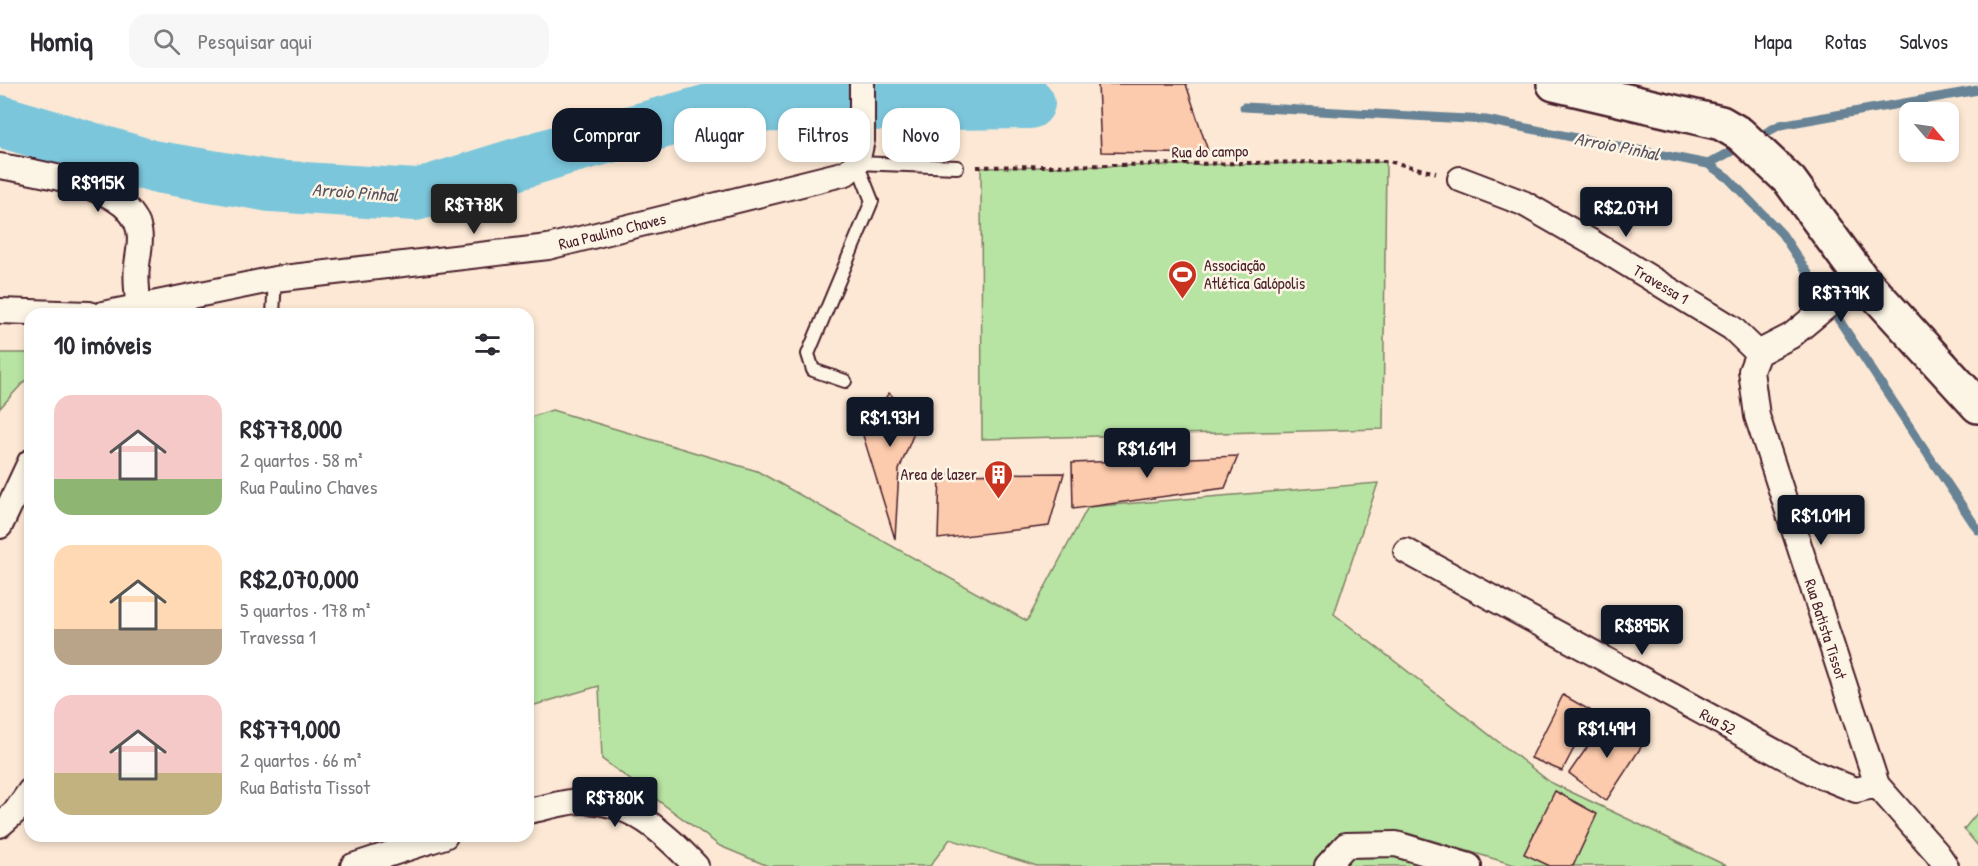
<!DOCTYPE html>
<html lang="pt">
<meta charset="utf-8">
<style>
body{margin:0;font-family:"Patrick Hand",sans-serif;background:#f7f7f7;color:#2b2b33;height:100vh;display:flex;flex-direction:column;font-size:22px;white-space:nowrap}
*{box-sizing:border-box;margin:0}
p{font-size:20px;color:#7c7c81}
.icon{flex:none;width:33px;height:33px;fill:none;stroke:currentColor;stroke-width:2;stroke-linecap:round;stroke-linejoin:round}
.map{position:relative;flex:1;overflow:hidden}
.sheet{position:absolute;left:24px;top:224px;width:510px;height:534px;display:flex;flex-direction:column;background:#fff;border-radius:18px;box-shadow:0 3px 9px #0003}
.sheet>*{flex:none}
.guide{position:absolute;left:552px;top:24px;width:570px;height:54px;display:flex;gap:12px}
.needle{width:39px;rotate:119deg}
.tools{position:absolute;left:1899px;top:18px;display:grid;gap:12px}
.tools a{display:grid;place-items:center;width:60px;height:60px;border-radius:12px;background:#fff;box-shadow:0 3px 9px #0003;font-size:30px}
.price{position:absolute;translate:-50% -51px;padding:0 14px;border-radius:6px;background:#111827;color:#fff;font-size:20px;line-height:39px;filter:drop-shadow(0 2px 3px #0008)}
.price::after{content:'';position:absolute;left:50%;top:36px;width:18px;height:14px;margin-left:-9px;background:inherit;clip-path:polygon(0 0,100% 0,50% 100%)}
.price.active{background:#222;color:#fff}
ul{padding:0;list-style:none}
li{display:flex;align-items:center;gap:18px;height:150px;padding:0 30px}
li span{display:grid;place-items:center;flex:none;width:168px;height:120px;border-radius:18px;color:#555}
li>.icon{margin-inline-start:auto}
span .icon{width:72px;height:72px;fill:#fffc;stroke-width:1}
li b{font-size:26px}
h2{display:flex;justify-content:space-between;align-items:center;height:72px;padding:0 30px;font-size:26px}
.chip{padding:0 21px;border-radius:18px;background:#fff;box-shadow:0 3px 9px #0003;font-size:21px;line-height:54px}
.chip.active{background:#111827;color:#fff}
header{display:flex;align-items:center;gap:36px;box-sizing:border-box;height:84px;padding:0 30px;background:#fff;border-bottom:2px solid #e1e1e2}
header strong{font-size:28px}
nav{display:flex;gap:33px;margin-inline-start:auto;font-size:21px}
.search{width:420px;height:54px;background:#f7f7f7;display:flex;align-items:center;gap:15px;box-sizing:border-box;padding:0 21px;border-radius:18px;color:#7c7c81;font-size:22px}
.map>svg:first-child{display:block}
.green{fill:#b7e4a3;stroke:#808267;stroke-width:1.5}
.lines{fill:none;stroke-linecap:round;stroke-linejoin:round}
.stream{stroke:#678395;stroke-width:9}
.river{stroke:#7bc6db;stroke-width:52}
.building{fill:#fccaac;stroke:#4a1f2b;stroke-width:1.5}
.lane-casing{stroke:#4a1f2b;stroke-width:16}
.street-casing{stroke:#4a1f2b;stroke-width:28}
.secondary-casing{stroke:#4a1f2b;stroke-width:38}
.path{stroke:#4a1f2b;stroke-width:4;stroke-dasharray:4.5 4.5;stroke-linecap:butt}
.lane{stroke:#fcf5e5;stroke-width:12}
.street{stroke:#fcf5e5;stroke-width:24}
.secondary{stroke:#fcf5e5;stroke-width:33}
.labels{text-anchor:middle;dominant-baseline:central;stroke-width:5;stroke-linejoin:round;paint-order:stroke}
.street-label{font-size:16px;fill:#4a1f2b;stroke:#fcf5e5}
.poi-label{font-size:16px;fill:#4a1f2b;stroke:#fcf5e5;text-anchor:start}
.water-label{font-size:18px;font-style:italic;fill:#595160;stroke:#fcf5e5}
</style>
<header>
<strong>Homiq</strong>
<div class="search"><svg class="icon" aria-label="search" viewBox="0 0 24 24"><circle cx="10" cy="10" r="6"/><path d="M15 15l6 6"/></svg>Pesquisar aqui</div>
<nav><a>Mapa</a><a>Rotas</a><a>Salvos</a></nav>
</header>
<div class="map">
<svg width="1978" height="782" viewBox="0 0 1978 782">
<rect width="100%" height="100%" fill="#fce8d4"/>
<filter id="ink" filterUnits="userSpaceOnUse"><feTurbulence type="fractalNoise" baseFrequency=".0167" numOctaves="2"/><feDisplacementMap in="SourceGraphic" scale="12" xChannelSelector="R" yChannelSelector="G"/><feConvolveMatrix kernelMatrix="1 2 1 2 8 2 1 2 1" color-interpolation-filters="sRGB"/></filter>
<g filter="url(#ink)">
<path class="green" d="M1386 78 1383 345 982 355 981 84Z
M0 269H30V291L0 324Z
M552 326 757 387 1027 537 1088 423 1378 399 1334 530 1550 698 1727 782H1518L1407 749 1476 782H1037L950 755 930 782H768L720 762 602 675 599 602 528 623V334Z
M1978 728V762L1964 745Z"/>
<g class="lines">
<path class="stream" d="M1244 23 1486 36 1708 80 1780 41 1978 6
M1708 80 1728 94 1782 150 1978 446"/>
<path class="river" d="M0 37 151 82 271 102 416 111 566 65 720 23 1029 19"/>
</g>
<path class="building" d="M1098 0H1186L1209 70 1101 68Z
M889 309 928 346 914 349 899 386 895 455 861 345Z
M1238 372 1225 404 1073 425 1072 379Z
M1064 389 1049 442 938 455 940 390Z
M1563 611 1593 628 1562 687 1531 674Z
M1607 635 1645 657 1606 717 1569 689Z
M1555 707 1597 730 1573 782H1550L1524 770Z"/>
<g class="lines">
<defs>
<path id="lane" d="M273 230 275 195
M845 297 813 286 808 270 872 117 857 79 957 83"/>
<path id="street" d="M0 82C37 89 131 101 139 146 142 159 138 169 137 182 135 195 138 210 138 223
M1460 95 1523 119 1593 159 1732 244 1758 269
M1861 194 1791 252 1758 269 1751 287 1757 332 1877 701 1937 769 1946 782
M0 227 89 230
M103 230 275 195 548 163 846 89 857 79 862 56V0
M0 442 30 378
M1406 467 1814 689 1856 706 1877 701
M528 727C545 724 565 717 583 717 633 718 663 748 696 782
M0 741 16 727 30 707
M353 782 445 752
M1327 782 1346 761 1396 760 1469 782"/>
<path id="secondary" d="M1554 0 1721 39 1740 50 1790 97 1861 194 1978 322"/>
</defs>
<use href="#lane" class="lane-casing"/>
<use href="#street" class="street-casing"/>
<use href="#secondary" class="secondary-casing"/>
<path class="path" d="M977 83 1388 77 1436 89"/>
<use href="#lane" class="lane"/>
<use href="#street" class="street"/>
<use href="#secondary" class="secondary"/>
</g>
</g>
<defs>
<symbol id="stadium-pin" viewBox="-11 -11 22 30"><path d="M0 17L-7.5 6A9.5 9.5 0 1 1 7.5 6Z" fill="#c8321e" stroke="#fcf5e5"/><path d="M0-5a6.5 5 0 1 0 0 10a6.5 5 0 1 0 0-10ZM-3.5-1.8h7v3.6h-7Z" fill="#fff"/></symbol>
<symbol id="building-pin" viewBox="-11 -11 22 30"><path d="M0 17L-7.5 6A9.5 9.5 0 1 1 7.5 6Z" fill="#c8321e" stroke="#fcf5e5"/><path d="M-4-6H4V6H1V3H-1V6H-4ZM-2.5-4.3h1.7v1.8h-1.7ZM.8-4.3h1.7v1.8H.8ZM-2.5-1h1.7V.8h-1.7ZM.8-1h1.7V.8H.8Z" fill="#fff"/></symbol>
</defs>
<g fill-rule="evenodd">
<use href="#stadium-pin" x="1166" y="174" width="33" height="45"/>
<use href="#building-pin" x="982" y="374" width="33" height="45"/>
</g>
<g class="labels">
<g class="street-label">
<text transform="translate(1210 67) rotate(-1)">Rua do campo</text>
<text transform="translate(612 147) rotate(-14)">Rua Paulino Chaves</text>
<text transform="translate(1661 200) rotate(31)">Travessa 1</text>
<text transform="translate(1826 545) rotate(72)">Rua Batista Tissot</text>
<text transform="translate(1718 637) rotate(28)">Rua 52</text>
</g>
<g class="poi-label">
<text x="1204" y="181">Associação<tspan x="1204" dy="18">Atlética Galópolis</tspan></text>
<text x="977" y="390" text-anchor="end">Area de lazer</text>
</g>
<g class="water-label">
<text transform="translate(1617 62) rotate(11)">Arroio Pinhal</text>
<text transform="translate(355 108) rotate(4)">Arroio Pinhal</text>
</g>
</g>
</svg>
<div class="tools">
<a><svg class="needle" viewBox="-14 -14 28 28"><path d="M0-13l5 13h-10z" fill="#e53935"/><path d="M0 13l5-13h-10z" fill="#7c7c81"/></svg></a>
</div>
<b class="price" style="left:98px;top:129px">R$915K</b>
<b class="price active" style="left:474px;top:151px">R$778K</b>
<b class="price" style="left:1626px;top:154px">R$2.07M</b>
<b class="price" style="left:1841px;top:239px">R$779K</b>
<b class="price" style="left:890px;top:364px">R$1.93M</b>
<b class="price" style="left:1147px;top:395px">R$1.61M</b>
<b class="price" style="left:1821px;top:462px">R$1.01M</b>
<b class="price" style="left:1642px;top:572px">R$895K</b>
<b class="price" style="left:1607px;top:675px">R$1.49M</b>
<b class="price" style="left:615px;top:744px">R$780K</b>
<div class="guide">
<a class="chip active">Comprar</a>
<a class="chip">Alugar</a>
<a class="chip">Filtros</a>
<a class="chip">Novo</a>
</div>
<section class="sheet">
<h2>10 imóveis<svg class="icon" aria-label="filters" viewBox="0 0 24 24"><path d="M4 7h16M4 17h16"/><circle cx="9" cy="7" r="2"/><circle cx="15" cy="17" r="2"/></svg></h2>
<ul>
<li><span style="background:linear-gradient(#f6c9c9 70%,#8fb573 0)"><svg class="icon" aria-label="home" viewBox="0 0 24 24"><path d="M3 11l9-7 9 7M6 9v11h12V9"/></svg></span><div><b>R$778,000</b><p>2 quartos · 58 m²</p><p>Rua Paulino Chaves</p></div></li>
<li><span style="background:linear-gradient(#ffd9b3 70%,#b9a48a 0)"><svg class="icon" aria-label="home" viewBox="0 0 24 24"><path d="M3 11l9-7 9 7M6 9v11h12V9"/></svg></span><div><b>R$2,070,000</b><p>5 quartos · 178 m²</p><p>Travessa 1</p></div></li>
<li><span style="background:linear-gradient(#f6c9c9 65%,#c2b280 0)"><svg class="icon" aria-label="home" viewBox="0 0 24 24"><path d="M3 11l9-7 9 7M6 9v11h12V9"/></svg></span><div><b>R$779,000</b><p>2 quartos · 66 m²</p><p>Rua Batista Tissot</p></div></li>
</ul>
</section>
</div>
